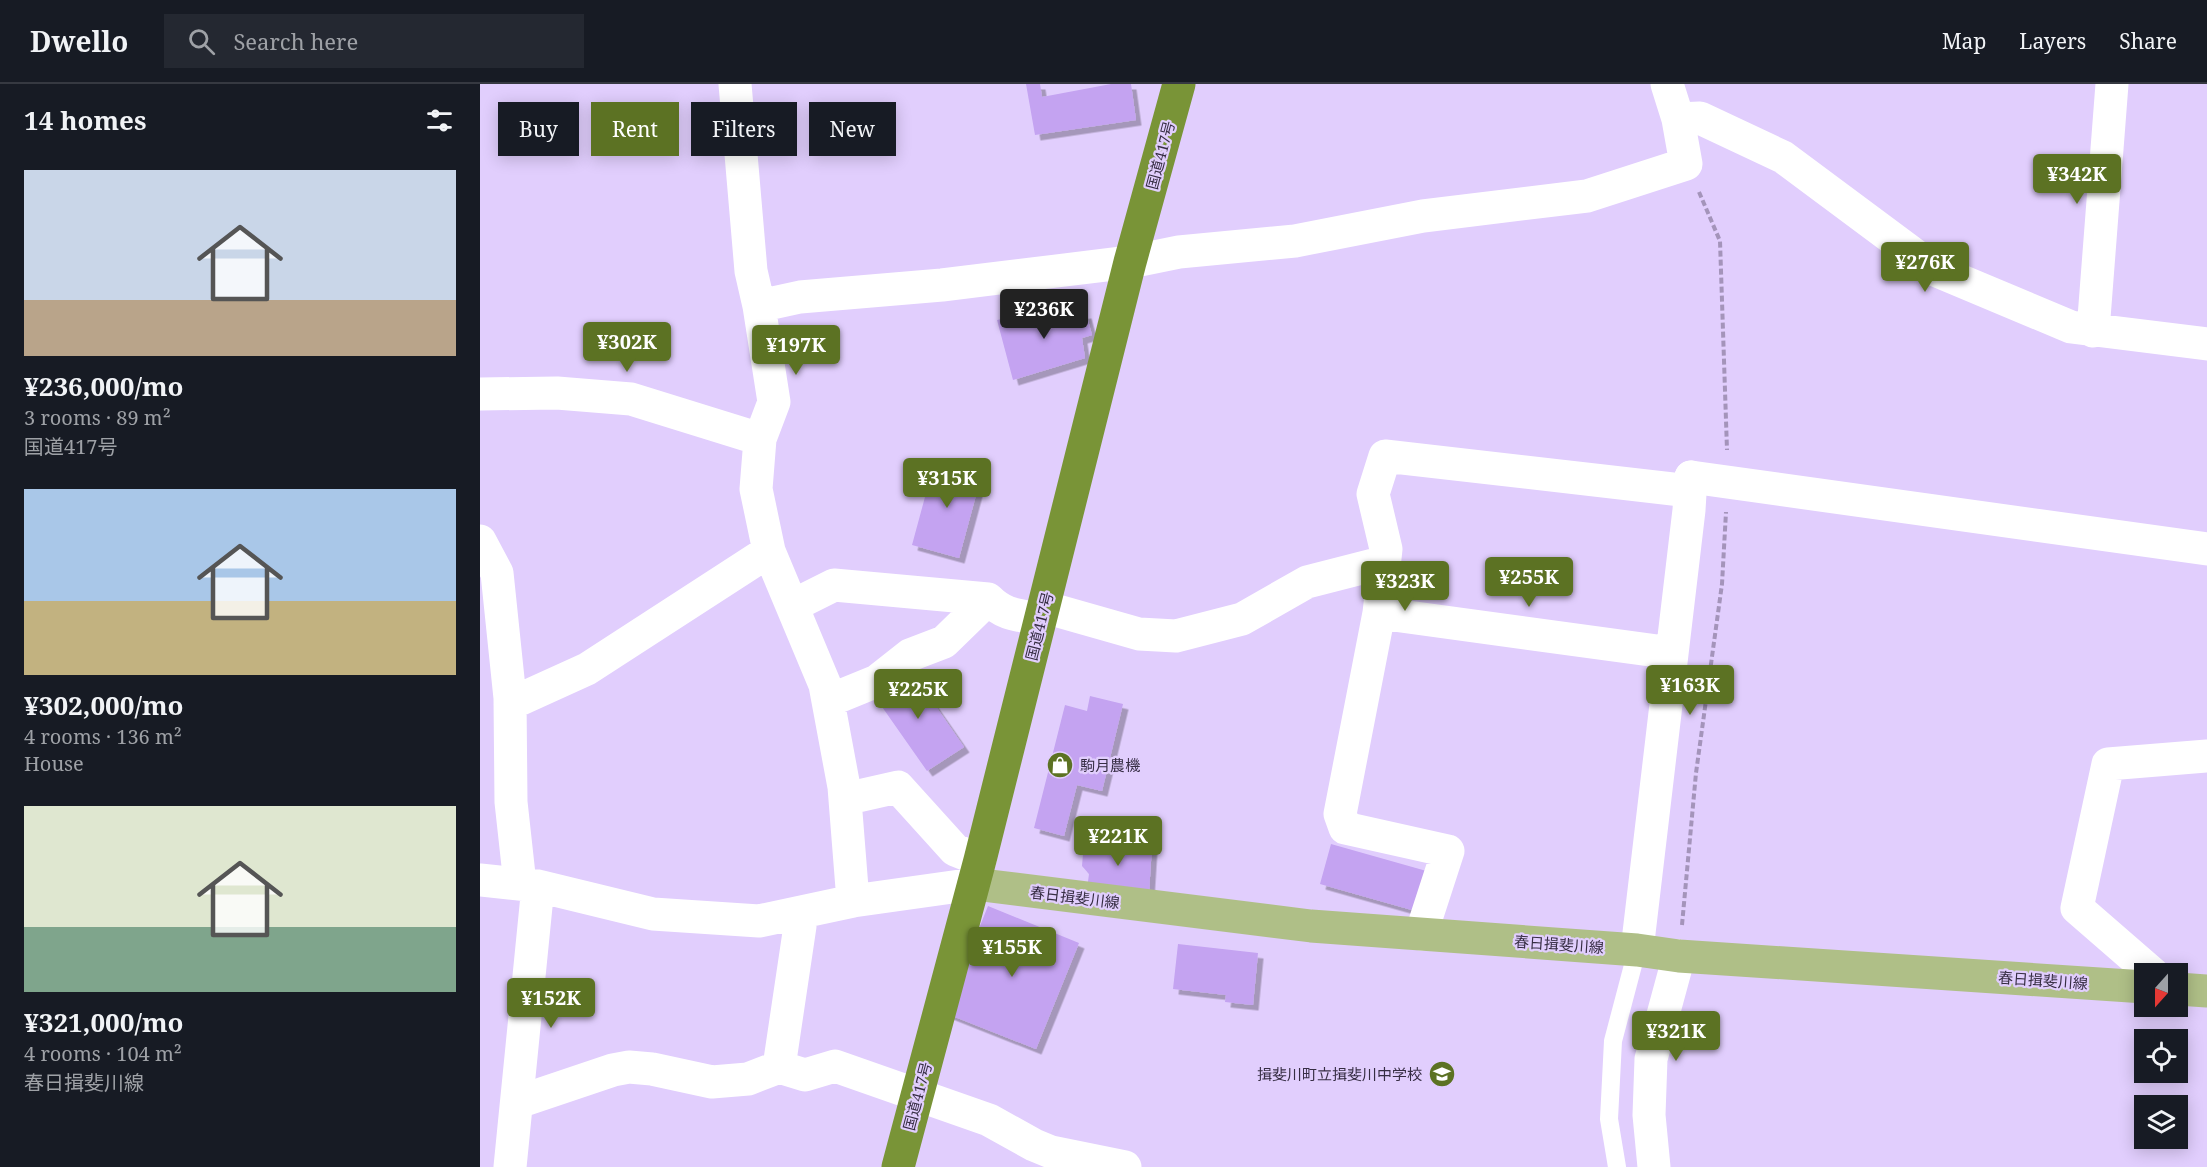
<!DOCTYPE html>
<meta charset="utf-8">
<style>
body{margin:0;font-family:"Noto Serif","Noto Sans JP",serif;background:#242831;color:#f1f3f6;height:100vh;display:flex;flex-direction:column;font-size:22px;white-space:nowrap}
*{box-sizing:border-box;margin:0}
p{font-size:20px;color:#9ea1a6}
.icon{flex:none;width:33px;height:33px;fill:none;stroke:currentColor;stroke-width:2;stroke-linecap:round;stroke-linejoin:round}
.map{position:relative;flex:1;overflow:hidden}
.panel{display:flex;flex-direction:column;background:#171b24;width:480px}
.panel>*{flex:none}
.guide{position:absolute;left:18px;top:18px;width:570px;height:54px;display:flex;gap:12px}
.needle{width:39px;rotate:201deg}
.fabs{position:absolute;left:1654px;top:879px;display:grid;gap:12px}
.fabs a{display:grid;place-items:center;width:54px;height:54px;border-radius:0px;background:#171b24;box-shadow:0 3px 15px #0003;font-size:30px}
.price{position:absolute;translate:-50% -51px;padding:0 14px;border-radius:6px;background:#5c7223;color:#fff;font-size:20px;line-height:39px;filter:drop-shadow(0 2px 3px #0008)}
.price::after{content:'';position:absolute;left:50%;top:36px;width:18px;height:14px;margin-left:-9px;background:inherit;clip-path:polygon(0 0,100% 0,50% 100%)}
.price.active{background:#222;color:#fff}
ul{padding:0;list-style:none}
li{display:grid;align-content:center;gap:12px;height:318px;padding:0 24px}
li span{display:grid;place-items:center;height:186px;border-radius:0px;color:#555}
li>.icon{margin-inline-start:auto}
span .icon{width:108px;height:108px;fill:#fffc;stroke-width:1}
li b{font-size:26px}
h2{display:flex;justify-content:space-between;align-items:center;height:72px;padding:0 24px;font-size:26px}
.pill{padding:0 21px;border-radius:0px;background:#171b24;box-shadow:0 3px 15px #0003;font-size:21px;line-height:54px}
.pill.active{background:#5c7223;color:#fff}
header{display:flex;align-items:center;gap:36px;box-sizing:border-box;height:84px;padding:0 30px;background:#171b24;border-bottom:2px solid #363941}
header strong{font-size:28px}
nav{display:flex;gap:33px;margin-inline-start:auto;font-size:21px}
.search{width:420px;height:54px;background:#242831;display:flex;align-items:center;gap:15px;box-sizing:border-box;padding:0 21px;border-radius:0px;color:#9ea1a6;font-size:22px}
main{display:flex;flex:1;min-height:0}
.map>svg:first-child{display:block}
.building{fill:#c4a3f1;filter:url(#shadow)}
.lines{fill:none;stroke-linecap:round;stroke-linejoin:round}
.path{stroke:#a494ba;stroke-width:4;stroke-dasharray:6 3;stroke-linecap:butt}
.lane{stroke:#fff;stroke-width:18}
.street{stroke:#fff;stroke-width:33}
.secondary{stroke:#fff;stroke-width:33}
.primary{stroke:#afbf87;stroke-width:33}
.highway{stroke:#799437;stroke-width:33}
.labels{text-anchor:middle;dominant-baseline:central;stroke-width:4.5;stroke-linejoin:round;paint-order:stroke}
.street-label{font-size:15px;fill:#362d43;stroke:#e1cefd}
.poi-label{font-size:15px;fill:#362d43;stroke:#e1cefd;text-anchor:start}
</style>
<header>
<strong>Dwello</strong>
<div class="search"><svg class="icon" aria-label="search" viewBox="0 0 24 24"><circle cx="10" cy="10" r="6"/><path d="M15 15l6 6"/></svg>Search here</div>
<nav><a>Map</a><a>Layers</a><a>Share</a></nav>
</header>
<main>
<section class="panel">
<h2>14 homes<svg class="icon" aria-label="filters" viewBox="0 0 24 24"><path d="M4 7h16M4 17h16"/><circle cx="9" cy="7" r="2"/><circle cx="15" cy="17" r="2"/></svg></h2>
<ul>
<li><span style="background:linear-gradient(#c9d6e8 70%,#b9a48a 0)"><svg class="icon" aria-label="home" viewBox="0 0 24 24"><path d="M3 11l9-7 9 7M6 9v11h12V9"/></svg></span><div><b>¥236,000/mo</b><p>3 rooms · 89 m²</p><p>国道417号</p></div></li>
<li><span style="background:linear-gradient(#a9c7e8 60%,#c2b280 0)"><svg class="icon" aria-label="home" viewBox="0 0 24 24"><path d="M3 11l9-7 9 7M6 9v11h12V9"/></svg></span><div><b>¥302,000/mo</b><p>4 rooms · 136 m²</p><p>House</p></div></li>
<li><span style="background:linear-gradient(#dfe7d0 65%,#7fa58c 0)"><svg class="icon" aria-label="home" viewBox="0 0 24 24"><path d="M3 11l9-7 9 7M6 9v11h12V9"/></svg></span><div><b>¥321,000/mo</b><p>4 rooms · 104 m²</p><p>春日揖斐川線</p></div></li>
</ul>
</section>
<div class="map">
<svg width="1727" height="1083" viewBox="0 0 1727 1083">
<defs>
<filter id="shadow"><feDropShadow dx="5.5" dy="5.5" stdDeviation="0" flood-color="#0004"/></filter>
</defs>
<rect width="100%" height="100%" fill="#e1cefd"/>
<path class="building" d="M546 0H560L562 13 631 0H651L656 36 555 51Z
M589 220 593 231 606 229 612 251 602 254 605 274 533 296 517 236Z
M455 376 502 389 479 474 432 461Z
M430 585 484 663 447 687 393 610Z
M610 612 643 620 622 707 597 701 584 752 554 744 585 621 607 627Z
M604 757 672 762 669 809 607 805 609 790 602 782Z
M851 760 950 788 939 828 840 800Z
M508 822 599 859 556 965 465 929Z
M698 860 778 869 773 921 745 918 746 911 693 905Z"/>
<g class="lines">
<path class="path" d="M1219 108 1240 157 1247 366
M1202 841 1216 689 1242 500 1246 428"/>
<path class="lane" d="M1137 1083 1129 1035 1133 957 1157 866"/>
<path class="street" d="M255 0 271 187 279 222 294 318 280 355 276 405 289 467 345 601 364 703 373 817
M1198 35 1220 34 1303 73 1455 186 1591 243 1727 260
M279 222 320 213 462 201 650 178 699 168 815 157 943 132 1107 112 1206 80 1198 35 1187 0
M1613 247 1632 0
M0 310 77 309 151 315 280 355
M0 457 17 489 30 614 31 718 40 800
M312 522 354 501 508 515C525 532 538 531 561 535
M564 523 659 550 696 552 762 535 827 498 905 478
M899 529 1192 569
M348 617 397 597 430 571 464 558 502 521 505 515
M30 620 107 585 289 467
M365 715 418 703 475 766 500 776
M0 796 58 802 173 830 279 837 373 817 494 800
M319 829 320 842 299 983 325 991 355 982 509 1036 554 1061 571 1068 645 1083
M941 850 968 767 865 744 860 730 899 529 906 465 893 410 905 372 1210 407
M1157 866 1209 426 1211 393
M1673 890 1597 824 1628 680 1727 672
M38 1018 133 986 149 983 172 985 232 998 268 995 299 983
M30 1083 58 802
M1174 1083 1169 1031 1171 975 1199 872"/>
<path class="secondary" d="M1211 393 1727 465"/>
<path class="primary" d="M494 800 831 842 1157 866 1199 872 1665 903
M1698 905 1727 907"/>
<path class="highway" d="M418 1083 500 776 650 178 699 0"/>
</g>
<defs>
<symbol id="shop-disc" viewBox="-11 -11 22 22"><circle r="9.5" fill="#5c7223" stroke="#e1cefd"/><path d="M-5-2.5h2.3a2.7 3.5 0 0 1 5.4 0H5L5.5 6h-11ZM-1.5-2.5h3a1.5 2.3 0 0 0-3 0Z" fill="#fff"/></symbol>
<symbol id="school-disc" viewBox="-11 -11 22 22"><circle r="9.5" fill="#5c7223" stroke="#e1cefd"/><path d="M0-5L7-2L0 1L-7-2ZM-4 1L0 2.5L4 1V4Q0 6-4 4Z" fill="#fff"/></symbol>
</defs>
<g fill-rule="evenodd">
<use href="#shop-disc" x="565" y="666" width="30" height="30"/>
<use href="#school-disc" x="947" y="975" width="30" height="30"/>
</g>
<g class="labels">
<g class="street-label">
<text transform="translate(680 71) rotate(-75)">国道417号</text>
<text transform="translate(559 542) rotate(-76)">国道417号</text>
<text transform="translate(595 813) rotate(7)">春日揖斐川線</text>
<text transform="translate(1079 860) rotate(4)">春日揖斐川線</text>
<text transform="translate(1563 896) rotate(4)">春日揖斐川線</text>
<text transform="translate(437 1012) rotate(-75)">国道417号</text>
</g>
<g class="poi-label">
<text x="600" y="681">駒月農機</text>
<text x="942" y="990" text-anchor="end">揖斐川町立揖斐川中学校</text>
</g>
</g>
</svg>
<div class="fabs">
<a><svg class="needle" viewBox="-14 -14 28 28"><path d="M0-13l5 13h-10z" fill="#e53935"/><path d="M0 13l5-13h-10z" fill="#9ea1a6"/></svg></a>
<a><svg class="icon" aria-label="locate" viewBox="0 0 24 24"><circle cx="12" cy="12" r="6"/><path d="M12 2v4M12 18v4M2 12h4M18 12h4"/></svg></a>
<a><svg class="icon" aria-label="layers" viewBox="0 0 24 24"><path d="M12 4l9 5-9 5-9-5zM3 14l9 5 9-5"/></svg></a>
</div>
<b class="price" style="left:1597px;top:121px">¥342K</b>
<b class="price" style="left:1445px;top:209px">¥276K</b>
<b class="price active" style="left:564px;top:256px">¥236K</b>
<b class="price" style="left:147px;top:289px">¥302K</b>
<b class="price" style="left:316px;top:292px">¥197K</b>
<b class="price" style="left:467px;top:425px">¥315K</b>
<b class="price" style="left:1049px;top:524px">¥255K</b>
<b class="price" style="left:925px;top:528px">¥323K</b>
<b class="price" style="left:1210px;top:632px">¥163K</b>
<b class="price" style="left:438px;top:636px">¥225K</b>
<b class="price" style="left:638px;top:783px">¥221K</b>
<b class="price" style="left:532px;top:894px">¥155K</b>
<b class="price" style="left:71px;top:945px">¥152K</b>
<b class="price" style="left:1196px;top:978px">¥321K</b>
<div class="guide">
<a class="pill">Buy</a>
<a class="pill active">Rent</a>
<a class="pill">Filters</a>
<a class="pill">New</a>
</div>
</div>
</main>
